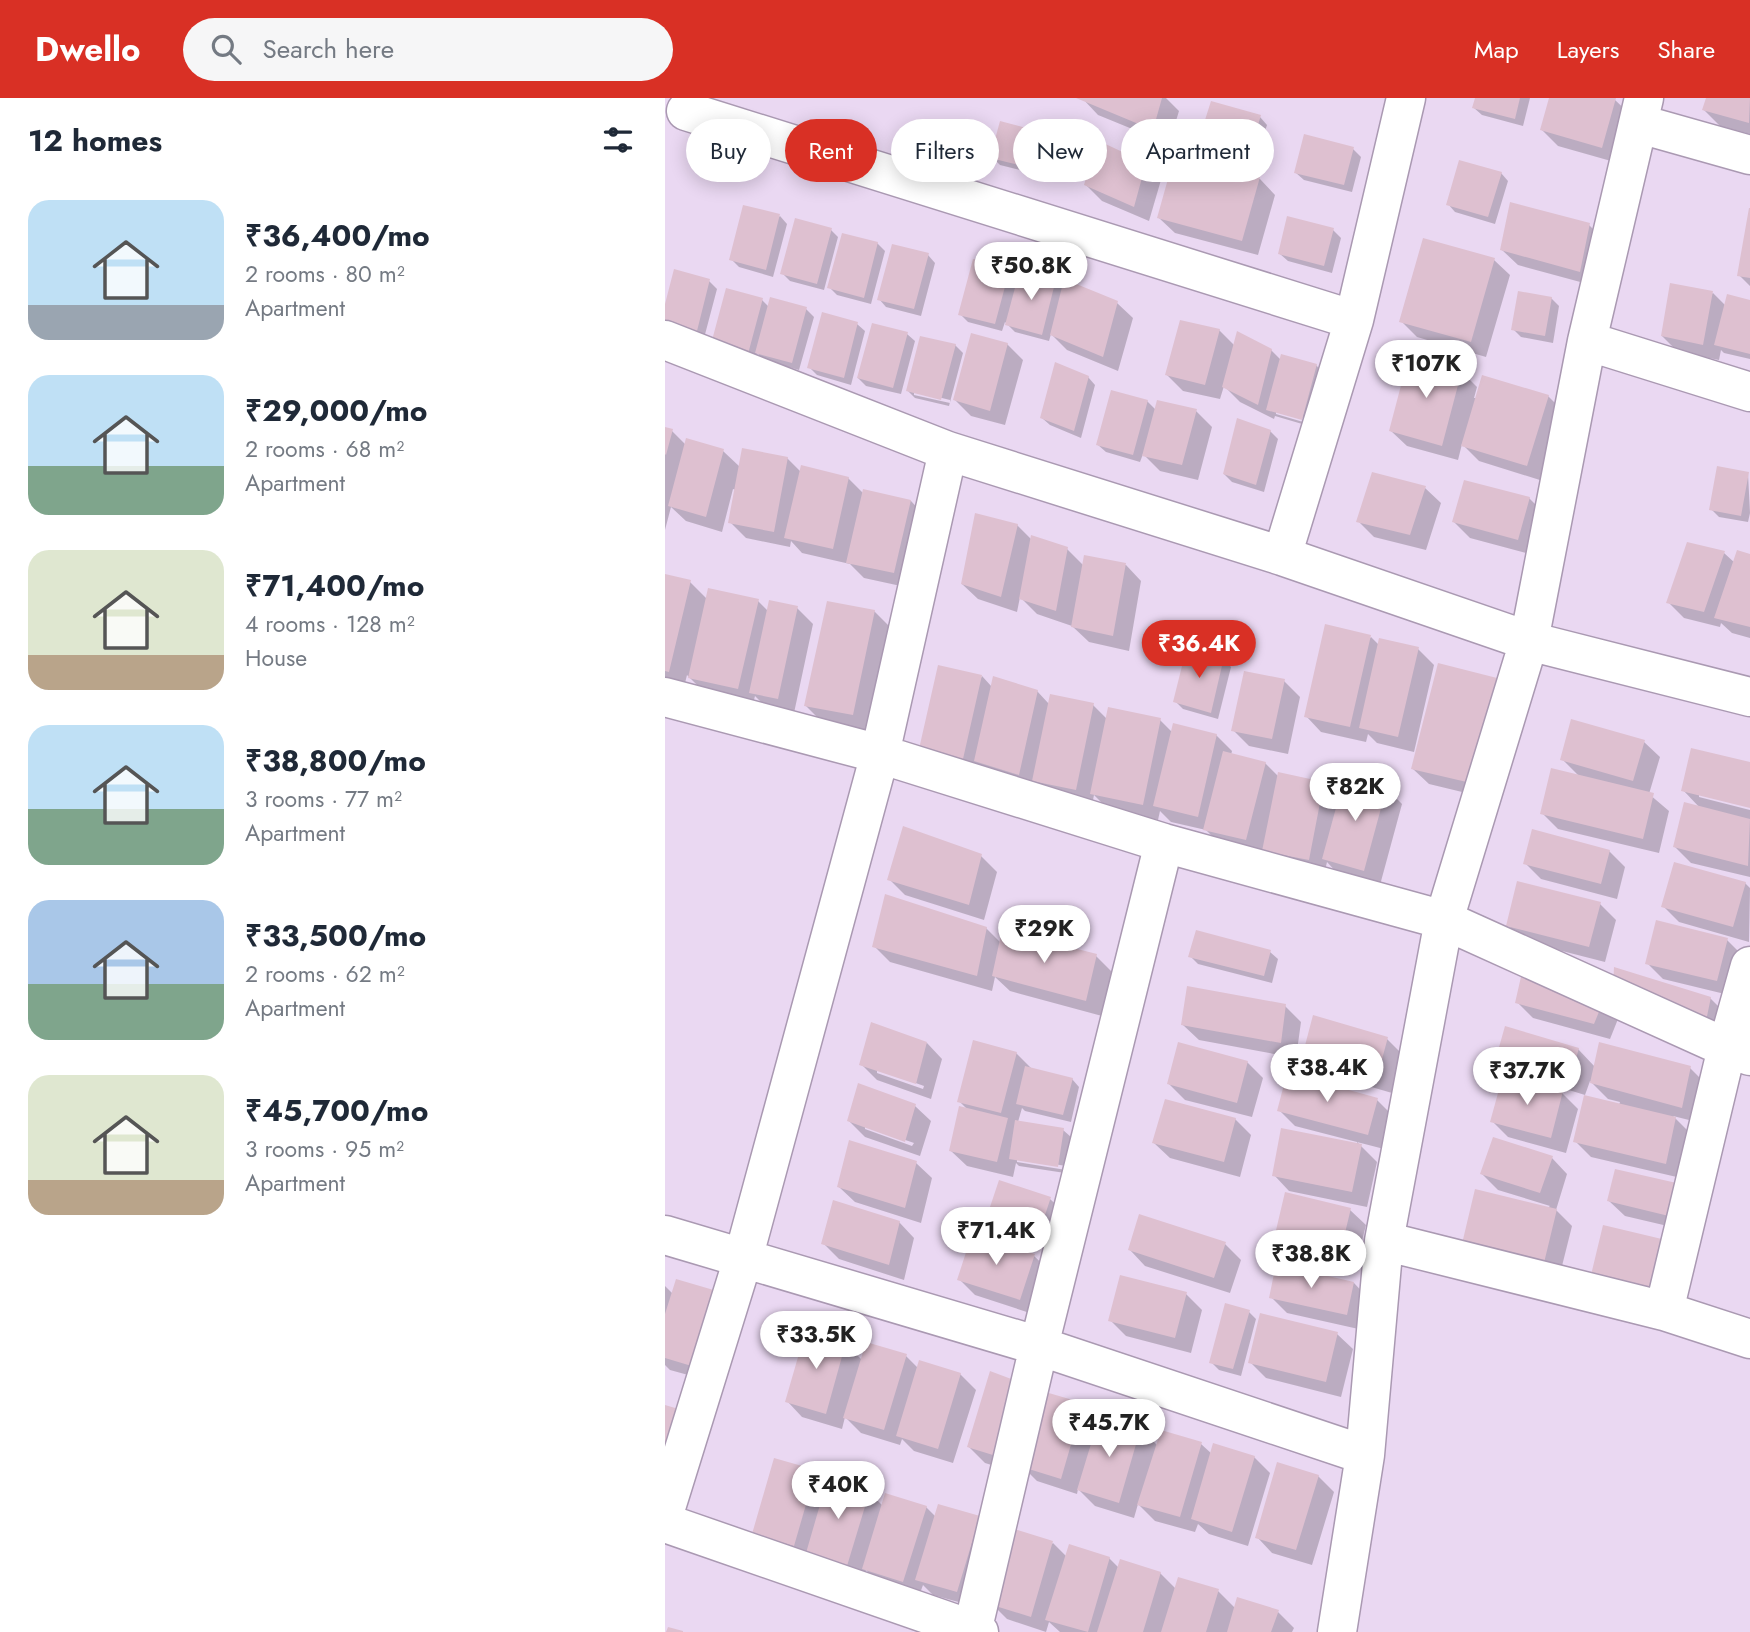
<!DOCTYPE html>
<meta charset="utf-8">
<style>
body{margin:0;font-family:Jost,sans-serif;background:#f6f6f7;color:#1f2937;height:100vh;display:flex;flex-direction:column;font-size:26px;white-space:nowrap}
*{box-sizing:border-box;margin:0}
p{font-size:23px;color:#747a83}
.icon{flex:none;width:38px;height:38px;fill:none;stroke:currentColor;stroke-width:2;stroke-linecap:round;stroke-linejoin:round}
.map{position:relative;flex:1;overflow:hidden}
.side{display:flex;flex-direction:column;background:#fff;width:665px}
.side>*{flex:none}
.top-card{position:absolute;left:21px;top:21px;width:665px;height:63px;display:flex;gap:14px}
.price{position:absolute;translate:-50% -60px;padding:0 16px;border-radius:24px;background:#fff;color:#222;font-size:23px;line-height:46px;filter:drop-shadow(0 2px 4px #0008)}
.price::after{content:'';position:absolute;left:50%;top:42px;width:21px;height:16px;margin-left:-10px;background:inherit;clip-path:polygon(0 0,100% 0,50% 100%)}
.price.active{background:#d93025;color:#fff}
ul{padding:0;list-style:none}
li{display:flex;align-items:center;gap:21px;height:175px;padding:0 28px}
li span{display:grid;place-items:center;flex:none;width:196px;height:140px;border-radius:21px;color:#555}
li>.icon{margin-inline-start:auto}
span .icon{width:84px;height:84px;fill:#fffc;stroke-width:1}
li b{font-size:30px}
h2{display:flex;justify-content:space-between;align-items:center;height:84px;padding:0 28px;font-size:30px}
.chip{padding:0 24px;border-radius:32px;background:#fff;box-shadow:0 4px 18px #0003;font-size:24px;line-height:63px}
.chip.active{background:#d93025;color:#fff}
header{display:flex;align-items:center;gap:42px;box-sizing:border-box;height:98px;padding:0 35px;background:#d93025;color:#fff}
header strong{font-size:33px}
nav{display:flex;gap:38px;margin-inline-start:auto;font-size:24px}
.search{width:490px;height:63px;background:#f6f6f7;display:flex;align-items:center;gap:18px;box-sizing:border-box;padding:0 24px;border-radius:38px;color:#747a83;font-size:26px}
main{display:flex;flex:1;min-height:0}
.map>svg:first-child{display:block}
.shadow{fill:#0003;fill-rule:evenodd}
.building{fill:#dec0d0}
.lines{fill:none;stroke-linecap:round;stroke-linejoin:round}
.minor-casing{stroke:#aa99b2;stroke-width:41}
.minor{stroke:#fff;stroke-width:38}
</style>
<header>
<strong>Dwello</strong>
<div class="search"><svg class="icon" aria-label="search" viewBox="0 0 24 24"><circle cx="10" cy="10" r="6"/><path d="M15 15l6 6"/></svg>Search here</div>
<nav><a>Map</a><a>Layers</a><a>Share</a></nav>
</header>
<main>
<section class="side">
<h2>12 homes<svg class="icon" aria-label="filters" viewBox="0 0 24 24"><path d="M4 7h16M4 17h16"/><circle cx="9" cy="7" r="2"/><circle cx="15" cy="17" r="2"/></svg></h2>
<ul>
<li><span style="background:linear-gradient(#bfe0f5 75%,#9aa5b1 0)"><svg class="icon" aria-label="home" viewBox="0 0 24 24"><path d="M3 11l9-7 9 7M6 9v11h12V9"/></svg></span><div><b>₹36,400/mo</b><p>2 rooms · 80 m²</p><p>Apartment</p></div></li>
<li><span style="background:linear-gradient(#bfe0f5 65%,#7fa58c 0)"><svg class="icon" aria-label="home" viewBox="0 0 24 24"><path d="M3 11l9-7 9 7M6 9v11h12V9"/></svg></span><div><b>₹29,000/mo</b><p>2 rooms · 68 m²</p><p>Apartment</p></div></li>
<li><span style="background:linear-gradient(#dfe7d0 75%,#b9a48a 0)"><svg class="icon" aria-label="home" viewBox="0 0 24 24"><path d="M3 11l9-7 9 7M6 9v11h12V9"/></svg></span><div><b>₹71,400/mo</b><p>4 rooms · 128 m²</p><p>House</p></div></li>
<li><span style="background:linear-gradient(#bfe0f5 60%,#7fa58c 0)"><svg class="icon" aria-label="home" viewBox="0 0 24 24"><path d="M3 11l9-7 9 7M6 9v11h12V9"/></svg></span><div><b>₹38,800/mo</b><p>3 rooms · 77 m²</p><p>Apartment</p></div></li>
<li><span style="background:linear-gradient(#a9c7e8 60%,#7fa58c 0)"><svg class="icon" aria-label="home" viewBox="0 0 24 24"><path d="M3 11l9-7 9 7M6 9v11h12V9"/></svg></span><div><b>₹33,500/mo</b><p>2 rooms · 62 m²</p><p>Apartment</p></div></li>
<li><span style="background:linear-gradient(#dfe7d0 75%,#b9a48a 0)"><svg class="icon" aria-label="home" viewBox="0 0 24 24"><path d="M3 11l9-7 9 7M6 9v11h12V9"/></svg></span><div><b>₹45,700/mo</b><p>3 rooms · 95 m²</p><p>Apartment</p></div></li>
</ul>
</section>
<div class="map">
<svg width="1085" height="1534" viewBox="0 0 1085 1534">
<rect width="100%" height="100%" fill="#ead8f2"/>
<path class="shadow" d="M417 0H501L514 13 504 46 433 17Z
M811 0H865L858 28 817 17 809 10Z
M886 0 950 2 966 17 953 65 893 48 877 32Z
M1042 0H1085V36L1055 28 1039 12Z
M595 19 602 27 591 62 543 48 536 41Z
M384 38 392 45 382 79 335 67 327 59Z
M688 51 696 59 687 94 639 82 631 75Z
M511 58 595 81 610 97 593 157 510 135 494 120Z
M480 66 496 82 484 123 437 103 421 87Z
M836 75 843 83 830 126 790 114 783 106Z
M1085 112V188L1074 177Z
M115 118 122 126 108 179 74 169 66 161Z
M924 127 940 143 930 188 853 167 837 152Z
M166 132 173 139 159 192 125 183 117 175Z
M668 132 676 140 667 175 623 163 615 156Z
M212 145 220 153 206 206 172 197 164 189Z
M263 157 270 165 256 218 221 209 214 201Z
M829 162 845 177 821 259 752 239 736 223Z
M344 172 354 182 391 183 399 191 452 205 468 220 453 273 402 252 386 236 384 243 350 234 340 224 337 233 303 224 295 216Z
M44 183 52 191 38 244 0 213Z
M1048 195 1061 208 1085 203V261L1059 255 1056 252 1054 262 1013 254 997 238Z
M886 200 894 208 888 245 856 239 848 231Z
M97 202 104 209 141 211 149 219 134 272 100 262 92 255 90 262 56 253Z
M192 226 200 233 186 287 152 277 144 269Z
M554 232 570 248 606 252 616 262 651 267 658 275 644 328 610 318 609 321 575 304 559 288 555 301 518 293 502 277ZM611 312 646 322 645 326 611 316Z
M242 236 250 243 236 296 201 288 193 280Z
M342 246 358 262 340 327 306 318 290 302Z
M290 247 298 255 284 308 250 300 243 293ZM249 293 285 302V305L249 297Z
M796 273 812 289 809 300 883 298 899 314 878 383 814 363 797 346 793 362 742 348 726 333Z
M423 279 430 287 416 340 385 327 377 320Z
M482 303 491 312 531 313 547 329 533 382 495 373 478 356 475 364 441 354 433 347Z
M0 331 7 333 21 347 58 353 75 369 122 360 136 374 183 380 198 395 246 403 261 419 245 490 199 480 185 466 137 455 126 443 125 449 81 440 65 424 71 392 68 391 57 434 21 423 6 409 0 432Z
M605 333 613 341 599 394 567 384 559 376Z
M1083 375 1085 415 1083 424 1054 419 1046 411Z
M760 390 776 405 761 452 709 439 693 423Z
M864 400 880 416 869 457 805 440 789 424Z
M352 427 367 442 402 451 419 468 461 467 476 483 464 553 424 544 407 528 372 516 355 499 352 514 313 501 297 486Z
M1059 455 1070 465 1085 458V540L1067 535 1056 525 1055 529 1019 520 1003 504Z
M0 478 25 484 42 501 93 503 103 513 132 510 148 526 129 615 102 610 90 598 88 606 40 595 22 577 19 589 0 584Z
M209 513 225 529 203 632 157 624 141 608Z
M706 539 715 548 753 551 769 567 749 654 712 645 703 636 701 644 656 634 641 618Z
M558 561 566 569 553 621 518 611 510 603Z
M317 578 327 589 372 593 384 606 428 607 442 621 495 622 507 634 551 637 567 653 566 657 600 665 614 679 659 685 675 701 721 690 737 706 715 787 674 777 662 764 659 777 556 747 541 732 506 724 495 713 493 722 443 711 429 697 427 707 326 678 316 667 314 676 272 666Z
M831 581 847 597 822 700 764 686 748 671Z
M619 583 635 599 623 656 584 648 568 632Z
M979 644 995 659 984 696 1004 713 994 755 893 731 877 715 915 679 897 661Z
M1085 666V708L1034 695V699L1085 712V779L1026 765 1010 749 1035 710 1018 692Z
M944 753 960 769 952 801 876 781 860 765Z
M316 758 332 774 319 822 240 797 224 781Z
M1080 785 1085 790 1084 844 1014 824 998 808Z
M935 806 951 822 940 864 858 843 843 827Z
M321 830 336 845 431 858 447 874 437 918 345 893 330 879 327 893 225 864 209 848Z
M1062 842 1078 858 1068 898 998 881 982 865Z
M605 854 613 861 607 885 533 866 525 858Z
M860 872 953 921 945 941 868 920 852 904Z
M950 887 1045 900 1061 916 1056 943Z
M620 908 636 924 631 960 534 942 518 927Z
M722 941 738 957 727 995 655 974 639 958Z
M262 945 277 961 266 1001 212 982 196 966ZM212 971 259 988 258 991 212 975Z
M913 951 930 969 1025 970 1041 986 1032 1024 1008 1018 1026 1036 1016 1080 926 1059 910 1043 954 1007 955 1004 943 1001 925 983 920 997 848 975 833 960Z
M351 955 368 972 407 981 414 989 406 1024 360 1013 357 1010 353 1024 398 1032 406 1039 401 1068 352 1060V1064L401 1072 400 1075 354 1068 351 1065 348 1079 302 1068 286 1053 303 1012 294 1003Z
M582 964 598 980 587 1019 520 1002 504 986Z
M897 995 913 1011 901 1055 843 1039 827 1023Z
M712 1002 728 1018 719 1051 630 1028 614 1012Z
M250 1008 266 1023 255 1058 200 1039 184 1023ZM200 1028 249 1045 247 1048 200 1031Z
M570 1021 586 1037 575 1079 505 1060 489 1045Z
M692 1044 712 1064 702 1109 624 1093 609 1077 692 1047Z
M887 1060 902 1076 891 1112 907 1128 893 1184 814 1165 885 1108 833 1092 817 1076Z
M251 1065 267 1080 256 1125 190 1104 174 1089Z
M951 1073 1024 1133 960 1118 944 1103Z
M385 1101 401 1116 389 1152 339 1137 323 1121Z
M685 1112 701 1127 689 1175 626 1160 610 1144Z
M234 1124 249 1140 239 1182 174 1161 158 1145Z
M560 1146 576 1162 565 1195 480 1168 465 1152Z
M369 1158 385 1173 371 1217 310 1197 294 1181Z
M689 1185 704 1201 698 1232 622 1215 606 1199Z
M0 1188 8 1196 45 1283 5 1272 0 1267Z
M521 1196 537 1212 526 1255 461 1238 445 1222Z
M584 1214 591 1221 576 1278 554 1272 546 1264Z
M672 1236 688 1251 676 1299 601 1280 585 1264Z
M180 1245 197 1262 241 1258 253 1270 295 1276 311 1292 288 1365 249 1353 237 1341 235 1347 196 1335 180 1319 177 1331 137 1319 122 1303Z
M378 1295 418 1307 434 1324 475 1330 493 1348 536 1346 547 1356 589 1359 605 1375 583 1448 544 1436 533 1426 530 1434 490 1423 473 1406 469 1420 430 1408 413 1391 412 1396 372 1383 361 1372 359 1377 320 1365 304 1349Z
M150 1374 163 1387 204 1394 218 1408 261 1409 271 1419H314L308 1508 268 1497 258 1487 254 1498 215 1487 201 1472 198 1483 89 1435Z
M653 1378 669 1394 647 1467 607 1455 592 1439Z
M388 1445 402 1459 444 1460 454 1470 495 1475 511 1491 553 1493 570 1510 613 1514 629 1530 627 1534H395L384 1524 381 1534 342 1521 326 1505Z"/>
<path class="building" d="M411 0H497L488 32Z
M810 0H855L850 21 807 10Z
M884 0H951L937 50 875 32Z
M1041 0H1085L1084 25 1037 12Z
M546 3 596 17 584 56 534 41Z
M335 23 385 36 375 72 325 60Z
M639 36 689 49 679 87 629 75Z
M432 42 481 65 469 109 419 87Z
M510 56 595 79 577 143 492 120Z
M794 62 837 74 823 119 781 107Z
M845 104 925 125 915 174 835 152Z
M78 107 115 116 101 172 64 162Z
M1084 110H1085V180L1072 178Z
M622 118 669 130 659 168 613 156Z
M130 120 167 130 152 186 115 176Z
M177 135 213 144 199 200 162 190Z
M758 140 830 160 806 244 734 224Z
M227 146 264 155 249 211 212 202Z
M308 161 345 170 330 226 293 217Z
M9 171 45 181 31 237 0 229V206Z
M355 171 391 181 377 237 340 227Z
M399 181 453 203 438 259 385 237Z
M1005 185 1048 193 1038 247 996 238Z
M61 190 98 200 83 256 46 246Z
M853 193 887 199 880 238 846 232Z
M1062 196 1085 202V256L1049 247Z
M105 199 142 209 127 265 90 255Z
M157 214 193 224 179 280 142 270Z
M515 222 555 231 540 287 500 277Z
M207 225 243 234 228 290 192 280Z
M572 233 607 251 593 307 557 289Z
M306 235 343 245 325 313 288 302Z
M255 238 291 246 276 302 241 293Z
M616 256 652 266 637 322 601 312Z
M744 257 797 272 777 348 724 333Z
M390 264 424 278 409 333 375 320Z
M817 277 884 297 862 368 796 348Z
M446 292 483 302 468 357 431 347Z
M492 302 532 311 517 367 477 358Z
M572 320 606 332 591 387 558 376Z
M0 329 8 331 1 357 0 356Z
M21 340 59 351 41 419 3 408Z
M77 350 123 359 109 434 63 425Z
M136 367 184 379 168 451 119 440Z
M1052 368 1084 374 1076 418 1044 412Z
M707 374 761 388 745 437 691 424Z
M799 382 865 399 853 442 787 424Z
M198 391 246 402 229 475 181 465Z
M310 415 353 426 336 499 296 486Z
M366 437 403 449 391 513 354 501Z
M1022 444 1060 453 1039 514 1001 505Z
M1072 452 1085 456V529L1049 520Z
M419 457 461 465 448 538 406 529Z
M0 476 26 482 4 574 0 573Z
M43 490 94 501 73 591 23 580Z
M104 502 133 508 113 601 84 595Z
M162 503 210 512 188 617 139 608Z
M660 526 706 537 685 629 639 619Z
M714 540 754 549 733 639 694 630Z
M522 548 559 559 546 615 508 604Z
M773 565 832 580 806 685 746 671Z
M273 567 317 577 298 661 254 651Z
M579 573 620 581 607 641 566 633Z
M328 578 373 592 354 677 309 663Z
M385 596 429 605 411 692 367 683Z
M443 609 496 620 478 707 425 696Z
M906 621 980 642 968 683 895 662Z
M508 625 552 636 533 719 488 708Z
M1026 650 1085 664V710L1016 693Z
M558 653 601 664 581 742 538 732Z
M886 670 989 695 978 741 875 716Z
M613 674 659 684 644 762 597 753Z
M680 677 722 688 699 773 657 761Z
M1019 704 1085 721 1083 768 1008 749Z
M238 728 317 756 304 807 222 782Z
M867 731 945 752 936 786 858 766Z
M1009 764 1081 784 1068 829 996 809Z
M852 783 936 804 924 849 841 828Z
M220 796 322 829 312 878 207 849Z
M991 822 1063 840 1052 883 980 866Z
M337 832 432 856 421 903 327 878Z
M531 832 606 852 599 878 523 859Z
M949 869 1046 899 1040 928 948 888Z
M858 870 938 904 929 926 850 905Z
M522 888 621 906 616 945 516 927Z
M648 917 723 939 712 980 637 959Z
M206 924 262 944 251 986 194 967Z
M840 928 914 950 905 982 831 960Z
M308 942 352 954 336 1015 292 1004Z
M513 944 583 963 572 1005 502 986Z
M934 944 1026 968 1017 1010 925 985Z
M360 968 408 980 398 1017 351 1006Z
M622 975 713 1000 703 1037 612 1013Z
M838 977 898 993 886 1040 825 1024Z
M193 985 251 1006 240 1044 182 1023Z
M919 997 1011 1019 1001 1066 908 1044Z
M500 1001 571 1020 559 1064 487 1045Z
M294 1008 343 1020 332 1064 284 1053Z
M350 1022 399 1030 393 1069 344 1061Z
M616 1030 697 1046 687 1094 607 1078Z
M828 1039 888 1058 875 1095 815 1076Z
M184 1042 252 1063 240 1110 172 1089Z
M950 1071 1016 1086 1008 1119 942 1103Z
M334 1082 386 1099 373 1138 321 1121Z
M810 1091 892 1111 878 1169 796 1150Z
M620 1094 686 1110 674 1160 608 1145Z
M168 1102 235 1123 224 1167 156 1146Z
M474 1116 561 1144 549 1180 463 1152Z
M938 1127 1001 1142 989 1192 926 1177Z
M307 1136 370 1156 355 1202 292 1182Z
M611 1166 689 1184 682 1217 604 1200Z
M455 1177 522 1194 510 1240 443 1223Z
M11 1181 52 1193 30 1269 0 1260V1216Z
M560 1205 585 1212 568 1271 544 1265Z
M595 1215 673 1234 661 1284 583 1265Z
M142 1228 181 1244 161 1316 120 1304Z
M201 1244 242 1256 219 1332 178 1320Z
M254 1262 296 1275 273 1351 231 1338Z
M325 1273 365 1288 344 1362 302 1349Z
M377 1293 418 1305 396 1381 354 1368Z
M0 1307 17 1312 0 1366Z
M435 1316 476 1329 454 1405 412 1392Z
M496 1332 537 1344 515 1419 472 1407Z
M548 1345 590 1358 567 1434 526 1421Z
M109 1360 151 1372 129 1448 87 1436Z
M612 1364 654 1377 631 1452 590 1440Z
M163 1379 205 1392 182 1468 141 1455Z
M220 1395 262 1408 238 1484 197 1471Z
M273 1406 315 1418 292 1494 250 1482Z
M346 1430 388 1443 366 1519 324 1506Z
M404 1446 445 1459 423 1534 380 1522Z
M455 1461 496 1474 478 1534H432Z
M513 1479 554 1491 541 1534H496Z
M572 1499 614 1512 606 1534H562Z
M3 1529 18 1533V1534H1Z"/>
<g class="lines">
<defs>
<path id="minor" d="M21 13 689 222
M975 26 1085 57
M0 242 283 353 617 458 864 543 1085 599
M922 243 1085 294
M617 458 689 222 741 0
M0 599 215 656 499 745 779 822 1062 950 1085 958
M0 1137 374 1248 700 1357
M719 1143 779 822 864 543 922 243 979 0
M999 1213 1062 950 1085 868
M0 1413 78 1161 215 656 283 353
M0 1425 314 1534
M307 1534 374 1248 499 745
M672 1534 700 1357 719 1143 999 1213 1085 1241"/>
</defs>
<use href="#minor" class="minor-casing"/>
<use href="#minor" class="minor"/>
</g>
</svg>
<b class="price" style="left:366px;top:204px">₹50.8K</b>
<b class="price" style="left:761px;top:302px">₹107K</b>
<b class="price active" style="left:534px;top:582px">₹36.4K</b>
<b class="price" style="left:690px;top:725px">₹82K</b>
<b class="price" style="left:379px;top:867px">₹29K</b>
<b class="price" style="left:662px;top:1006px">₹38.4K</b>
<b class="price" style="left:862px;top:1009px">₹37.7K</b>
<b class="price" style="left:331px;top:1169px">₹71.4K</b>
<b class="price" style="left:646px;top:1192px">₹38.8K</b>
<b class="price" style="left:151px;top:1273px">₹33.5K</b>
<b class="price" style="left:444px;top:1361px">₹45.7K</b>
<b class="price" style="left:173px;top:1423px">₹40K</b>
<div class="top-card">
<a class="chip">Buy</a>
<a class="chip active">Rent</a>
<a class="chip">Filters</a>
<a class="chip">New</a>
<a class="chip">Apartment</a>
</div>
</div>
</main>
